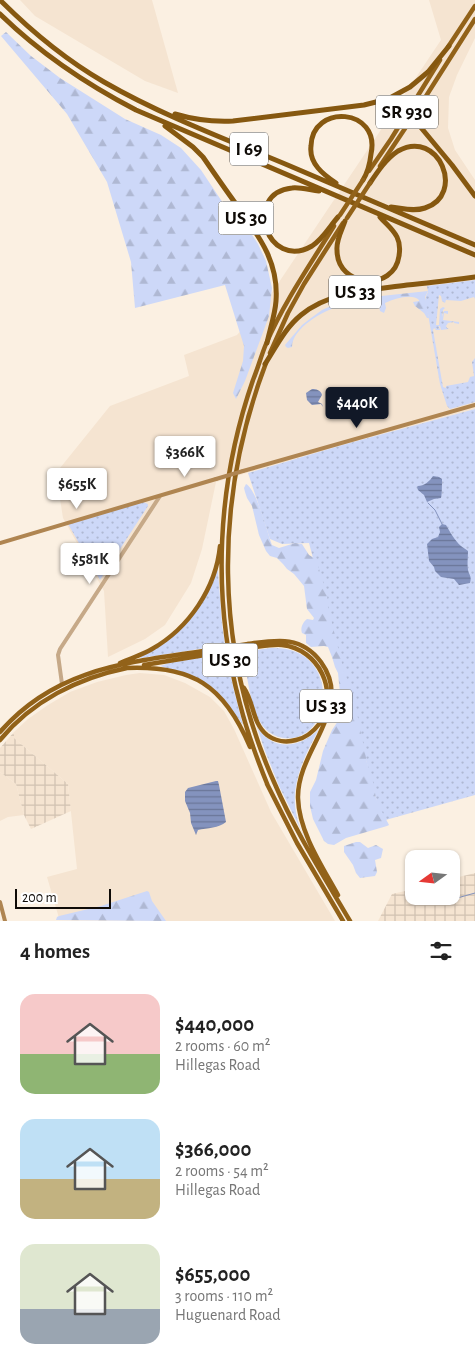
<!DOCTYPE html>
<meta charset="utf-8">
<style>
body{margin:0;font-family:"Alegreya Sans",sans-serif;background:#f2f2f2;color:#222;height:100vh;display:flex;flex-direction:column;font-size:19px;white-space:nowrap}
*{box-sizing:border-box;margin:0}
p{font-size:16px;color:#767676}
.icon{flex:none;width:28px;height:28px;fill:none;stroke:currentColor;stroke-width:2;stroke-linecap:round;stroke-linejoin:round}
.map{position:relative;height:921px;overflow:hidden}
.details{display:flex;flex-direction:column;background:#fff;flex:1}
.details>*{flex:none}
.needle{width:32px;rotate:255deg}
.buttons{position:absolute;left:405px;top:850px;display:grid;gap:10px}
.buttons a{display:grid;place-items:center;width:55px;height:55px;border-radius:10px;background:#fff;box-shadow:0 1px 4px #0004;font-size:25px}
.scale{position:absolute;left:15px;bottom:12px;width:96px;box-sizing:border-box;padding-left:5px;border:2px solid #0f0b07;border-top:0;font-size:14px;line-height:18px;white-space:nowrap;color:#0f0b07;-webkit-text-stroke:4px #fff;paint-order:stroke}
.price{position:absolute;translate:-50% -42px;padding:0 11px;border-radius:5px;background:#fff;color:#222;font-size:16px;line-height:32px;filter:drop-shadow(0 1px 2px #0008)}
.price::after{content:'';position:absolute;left:50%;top:30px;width:15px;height:11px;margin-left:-8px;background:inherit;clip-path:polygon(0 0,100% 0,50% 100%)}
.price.selected{background:#111827;color:#fff}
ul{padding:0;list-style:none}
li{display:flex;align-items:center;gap:15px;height:125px;padding:0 20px}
li span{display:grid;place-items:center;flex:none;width:140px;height:100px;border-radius:15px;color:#555}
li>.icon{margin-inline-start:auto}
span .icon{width:60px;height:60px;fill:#fffc;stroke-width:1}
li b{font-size:21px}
h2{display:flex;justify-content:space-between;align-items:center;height:60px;padding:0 20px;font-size:21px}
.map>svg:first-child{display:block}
.built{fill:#f5e4d1}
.industrial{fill:url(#industrial-grid)}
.grass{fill:url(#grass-dots)}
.forest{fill:url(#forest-firs)}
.water{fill:url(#water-rules)}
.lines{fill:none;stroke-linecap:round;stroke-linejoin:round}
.stream{stroke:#8493be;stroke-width:1}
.tertiary{stroke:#c6a988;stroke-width:4}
.secondary{stroke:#af8551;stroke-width:4}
.trunk{stroke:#926219;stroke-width:4.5}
.motorway{stroke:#865810;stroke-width:5}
.secondary-bridge{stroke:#af8551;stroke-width:4}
.trunk-bridge{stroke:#926219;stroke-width:4.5}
.labels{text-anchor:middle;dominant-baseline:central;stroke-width:5;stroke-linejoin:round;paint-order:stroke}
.shield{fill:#fff;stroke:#575451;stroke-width:1}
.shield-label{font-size:19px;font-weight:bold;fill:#0f0b07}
</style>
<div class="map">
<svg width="475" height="921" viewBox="0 0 475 921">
<defs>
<pattern id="industrial-grid" width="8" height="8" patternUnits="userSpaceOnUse" patternTransform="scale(1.25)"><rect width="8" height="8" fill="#f5e4d1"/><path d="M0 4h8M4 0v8" fill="none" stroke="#d1c2b2"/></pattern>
<pattern id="grass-dots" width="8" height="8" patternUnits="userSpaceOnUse" patternTransform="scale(1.25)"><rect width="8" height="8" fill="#cdd8f8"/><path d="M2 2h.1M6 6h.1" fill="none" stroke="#afb8d3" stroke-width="1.8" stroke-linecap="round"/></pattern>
<pattern id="forest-firs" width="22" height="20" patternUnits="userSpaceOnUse" patternTransform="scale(1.25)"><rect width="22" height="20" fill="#cdd8f8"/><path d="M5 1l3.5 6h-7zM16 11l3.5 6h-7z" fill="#afb8d3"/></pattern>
<pattern id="water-rules" width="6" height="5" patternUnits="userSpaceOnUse" patternTransform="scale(1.25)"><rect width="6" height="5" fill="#8493be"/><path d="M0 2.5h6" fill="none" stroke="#6a7698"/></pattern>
</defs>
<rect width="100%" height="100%" fill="#fbf0e2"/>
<path class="built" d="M20 0H152L178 93 145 81 35 16Z
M429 0H475V38L457 75 449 97 448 128 455 150 475 180V409L346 444 216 482 202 549 191 583 165 625 145 639 108 657 104 591 63 518 56 473 110 406 189 376 184 355 237 335 263 306 441 40Z
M140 673 164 675 185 683 210 697 224 711 234 729 271 812 335 921H164L59 918 47 877 77 869 68 784 14 738V732L28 719 48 705 70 692 97 682 126 675Z
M0 772 16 784 24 815 8 817 0 821Z"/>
<path class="industrial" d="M14 732V738L68 784 71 811 31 829 24 815 16 784 0 772V748Z
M475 873V921H378L392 894 414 889V896H451V879Z"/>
<path class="grass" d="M475 280V299L474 297 461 301 446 300 445 303 442 301 441 296 439 295 436 325H439L440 309 443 307 445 308 443 310 442 317 444 311H448V314L444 313 443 320 459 322V324L454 323V322L448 323 446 326 447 328 449 329 441 330 440 326 438 327H439L440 330H435L437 328 435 329 434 328 433 330 443 387 446 388V386L468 382 470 377 474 376 472 362 475 358V402L450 409 447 406 440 384 428 314C425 305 423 301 428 292L427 286Z
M475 409V795L382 821 309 543 282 544 270 539 248 473 346 444Z
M143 502 148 504V506L100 580 68 524Z
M217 570 218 571 222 624 225 645 141 658 140 657 184 626Z
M271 648C343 645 334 744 284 738 275 737 267 732 262 725 247 703 250 674 240 652Z
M226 653 234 691 243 725 222 697 188 674 160 666 169 663Z
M257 727C273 752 300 748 319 729 303 759 286 791 300 827 301 831 305 836 306 840L279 786 265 751Z"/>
<path class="forest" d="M6 32 31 56 60 78 125 119 161 135 181 148 201 170 231 215 243 221 258 244 266 261 272 288 269 316 245 381 236 399 233 393 243 361 244 346 225 285 135 308 131 262 107 182 67 114 1 36Z
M428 291 425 297V300L429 318H427L424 313 415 306 413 302 419 301V300C412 293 394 299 385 303L386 308 384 313 380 311 378 302C369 297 361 304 352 305 348 306 344 305 340 306 324 310 292 328 292 347L288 348 286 347 285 345 302 325 311 318 322 310 344 300Z
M246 484C257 490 267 532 272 545L279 548 295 543 302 544 309 555 316 559 327 595 328 607 344 672 349 683 359 722 367 763 372 777 376 798 381 810 388 823 389 825 387 826 346 838 334 845 328 844 324 841 313 819 310 806V792L316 780 323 751 332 730 340 718 344 713 346 708 340 693 338 673 335 667 332 657 328 647 324 646 311 647 306 643V635L302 633C300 628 303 622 307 619L313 620 314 618 307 609 304 586 294 574 287 569 283 564 277 558 270 556 266 551 259 535 252 506 247 498 245 492 244 488Z
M356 842H360L368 848 376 845 383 849 381 858 375 860 377 872 375 876 360 878 356 873 353 865 344 852V846Z
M147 891 149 892 152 901 166 921 56 920 57 917 59 916 101 906Z"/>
<path class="water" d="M312 389C316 389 321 390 322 395L318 402 322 404 323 407 321 404 312 405 307 400 306 393Z
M433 476 439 477 442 479C442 483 442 495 441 498L434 499 427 502 424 495 418 490 417 487 418 486C424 486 430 481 433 476Z
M442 524 446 525C450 532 455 541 461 546 463 548 466 549 468 551 468 556 467 565 468 570 469 575 472 576 470 583L459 585 454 579 441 577 435 571 434 567 429 561 427 544 432 539 438 537 440 532 439 527Z
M216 781H218L219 785 226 822C219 828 207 828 198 830L196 835 191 823 190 813 185 801V792L188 788Z"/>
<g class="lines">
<path class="stream" d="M428 503 435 510 442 524
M436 904 475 893"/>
<path class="tertiary" d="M62 684 58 655 60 649 160 496"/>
<path class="secondary" d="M243 471 475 405
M0 543 216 479
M0 902 5 921"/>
<path class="trunk" d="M448 47 475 6
M380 166 414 115 475 19
M369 171 391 139 440 60
M270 353 288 313 304 284 343 223
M266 363C214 500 214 647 274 782 295 831 323 875 350 921
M248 644C276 640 301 635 321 662 355 709 297 749 298 798 299 832 322 866 338 895
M120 663C131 658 142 655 152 649 189 628 216 588 220 546
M144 665 217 653
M126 668C192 665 224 685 250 747
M244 688C254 702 252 723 267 735 275 741 286 743 296 740 306 738 314 731 320 723 339 691 319 649 282 645 271 644 259 647 248 648
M0 732C58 665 135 662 216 649
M0 740C32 701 78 678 127 668
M267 784 297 843 343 921
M268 786C257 759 247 732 240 704 211 597 217 484 253 380 258 368 261 356 266 344 284 302 310 265 334 226"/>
<path class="motorway" d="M0 0C31 31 66 60 104 82 163 116 228 140 290 166 352 192 413 219 475 245
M0 14C40 53 86 84 136 110L475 255
M175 114C195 120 212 122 233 121L364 105 388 99 410 87 428 72 449 46
M414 115 418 124 452 165 475 196
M165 126 193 147 203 157C214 173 225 189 236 204 258 235 279 261 276 301 275 315 270 329 267 343
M336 183C330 179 323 174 318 168 313 162 310 154 311 146 312 103 381 108 371 154 370 163 368 172 363 180
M370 183C378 171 386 159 398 151 439 128 466 195 425 208 413 212 402 208 391 207
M319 191C310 190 300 187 292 188 242 193 267 272 312 246 323 239 330 226 338 217
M345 221C342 230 336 240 337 250 337 288 394 292 399 256 400 250 400 243 397 237 393 229 386 224 380 217
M265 364C276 347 285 328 301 315 330 291 371 290 407 285 429 283 452 280 475 277"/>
<path class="secondary-bridge" d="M216 479 243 471"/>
<path class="trunk-bridge" d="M340 215 363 180
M347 218 370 183
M216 649 248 644
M217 653 248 648"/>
</g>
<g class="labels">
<g class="shield">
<rect x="376" y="95.5" width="62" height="33" rx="4"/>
<rect x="230" y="132.5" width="38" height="33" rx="4"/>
<rect x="218.5" y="201.5" width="55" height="33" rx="4"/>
<rect x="329" y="275.5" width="52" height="33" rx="4"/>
<rect x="202.5" y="643.5" width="55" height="33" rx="4"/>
<rect x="300" y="689.5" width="52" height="33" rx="4"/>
</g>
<g class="shield-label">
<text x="407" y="112">SR 930</text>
<text x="249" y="149">I 69</text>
<text x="246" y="218">US 30</text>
<text x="355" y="292">US 33</text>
<text x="230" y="660">US 30</text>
<text x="326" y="706">US 33</text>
</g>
</g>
</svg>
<div class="buttons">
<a><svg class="needle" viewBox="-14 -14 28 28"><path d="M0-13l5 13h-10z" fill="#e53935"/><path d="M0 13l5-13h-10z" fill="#767676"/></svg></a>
</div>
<div class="scale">200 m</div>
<b class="price selected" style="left:357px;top:429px">$440K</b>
<b class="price" style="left:185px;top:478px">$366K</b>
<b class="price" style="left:77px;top:510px">$655K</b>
<b class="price" style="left:90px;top:585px">$581K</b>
</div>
<section class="details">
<h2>4 homes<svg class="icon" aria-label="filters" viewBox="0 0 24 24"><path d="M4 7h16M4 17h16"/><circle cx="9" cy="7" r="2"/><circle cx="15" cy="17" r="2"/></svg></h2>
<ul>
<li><span style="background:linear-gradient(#f6c9c9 60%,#8fb573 0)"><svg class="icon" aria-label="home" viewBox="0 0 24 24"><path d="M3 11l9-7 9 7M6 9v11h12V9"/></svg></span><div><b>$440,000</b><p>2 rooms · 60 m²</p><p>Hillegas Road</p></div></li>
<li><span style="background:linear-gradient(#bfe0f5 60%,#c2b280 0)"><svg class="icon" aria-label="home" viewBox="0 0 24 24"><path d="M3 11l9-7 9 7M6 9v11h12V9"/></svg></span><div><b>$366,000</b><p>2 rooms · 54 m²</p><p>Hillegas Road</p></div></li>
<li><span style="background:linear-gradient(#dfe7d0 65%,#9aa5b1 0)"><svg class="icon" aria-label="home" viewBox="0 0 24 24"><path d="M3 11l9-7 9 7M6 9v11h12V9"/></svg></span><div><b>$655,000</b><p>3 rooms · 110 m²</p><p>Huguenard Road</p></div></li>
</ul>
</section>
